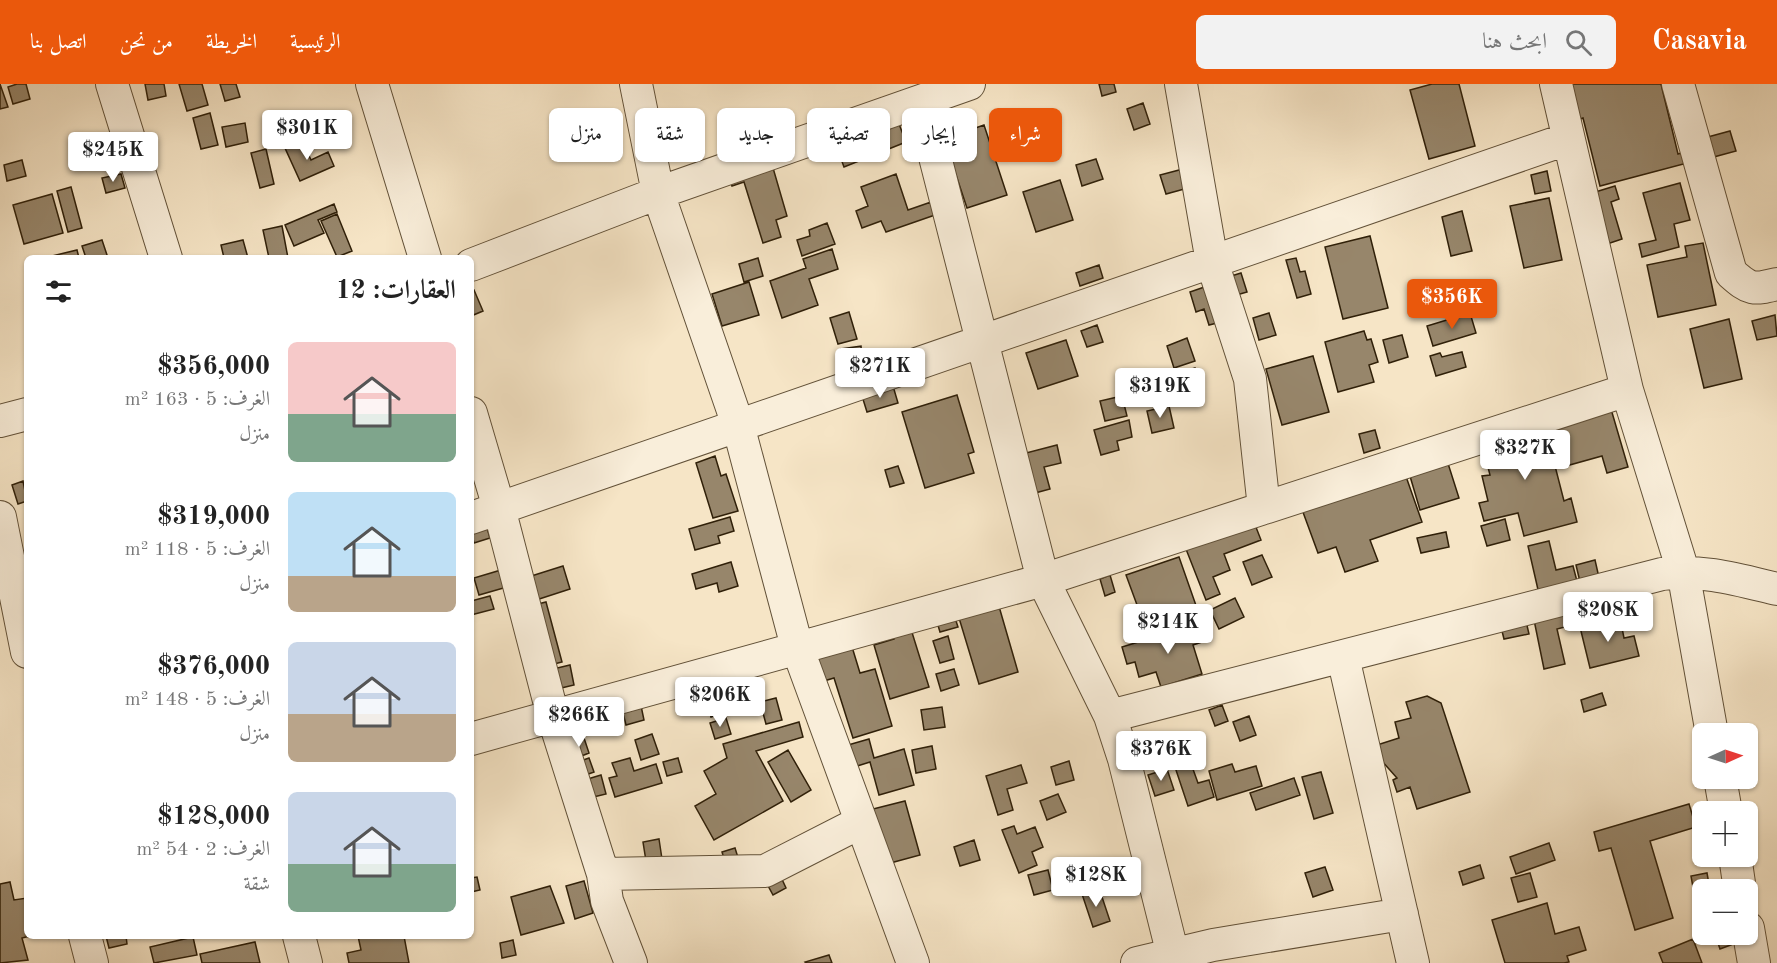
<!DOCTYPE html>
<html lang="ar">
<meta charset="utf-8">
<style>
body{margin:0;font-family:"Old Standard TT",Amiri,serif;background:#f2f2f2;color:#222;direction:rtl;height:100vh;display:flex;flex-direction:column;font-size:22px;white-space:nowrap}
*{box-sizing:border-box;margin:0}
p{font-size:20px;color:#767676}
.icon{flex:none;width:33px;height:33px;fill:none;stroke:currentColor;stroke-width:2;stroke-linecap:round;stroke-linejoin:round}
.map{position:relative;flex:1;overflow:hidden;direction:ltr}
.sheet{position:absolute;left:24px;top:171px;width:450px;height:684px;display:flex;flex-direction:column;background:#fff;border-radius:9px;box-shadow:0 2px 4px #0004;direction:rtl}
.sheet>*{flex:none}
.guide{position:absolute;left:492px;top:24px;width:570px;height:54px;direction:rtl;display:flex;gap:12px}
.needle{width:39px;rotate:87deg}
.controls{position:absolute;left:1692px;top:639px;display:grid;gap:12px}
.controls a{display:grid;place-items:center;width:66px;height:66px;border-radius:9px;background:#fff;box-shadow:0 2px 4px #0004;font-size:30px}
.price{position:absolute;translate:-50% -51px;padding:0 14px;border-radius:6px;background:#fff;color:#222;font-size:20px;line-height:39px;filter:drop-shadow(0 2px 3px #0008)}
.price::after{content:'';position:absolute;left:50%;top:36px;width:18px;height:14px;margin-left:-9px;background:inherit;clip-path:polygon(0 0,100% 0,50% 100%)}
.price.current{background:#ea580c;color:#fff}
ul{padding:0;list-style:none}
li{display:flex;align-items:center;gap:18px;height:150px;padding:0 18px}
li span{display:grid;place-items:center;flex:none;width:168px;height:120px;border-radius:9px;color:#555}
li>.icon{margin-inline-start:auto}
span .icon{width:72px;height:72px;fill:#fffc;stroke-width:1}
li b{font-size:26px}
h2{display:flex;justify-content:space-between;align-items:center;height:72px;padding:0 18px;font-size:26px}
.tag{padding:0 21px;border-radius:9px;background:#fff;box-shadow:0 2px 4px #0004;font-size:21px;line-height:54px}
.tag.current{background:#ea580c;color:#fff}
header{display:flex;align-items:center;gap:36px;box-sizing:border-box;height:84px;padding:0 30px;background:#ea580c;color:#fff}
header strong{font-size:28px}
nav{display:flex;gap:33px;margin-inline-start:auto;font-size:21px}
.search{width:420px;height:54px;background:#f2f2f2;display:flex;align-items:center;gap:15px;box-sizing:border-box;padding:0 21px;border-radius:9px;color:#767676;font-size:22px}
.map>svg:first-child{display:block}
.building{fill:#97866b;stroke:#302009;stroke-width:1.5}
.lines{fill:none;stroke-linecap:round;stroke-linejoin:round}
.street-casing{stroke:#625138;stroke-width:34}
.street{stroke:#f9eeda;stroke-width:32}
</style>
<header>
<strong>Casavia</strong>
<div class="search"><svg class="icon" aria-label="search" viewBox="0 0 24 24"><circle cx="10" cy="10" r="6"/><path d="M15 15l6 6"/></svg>ابحث هنا</div>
<nav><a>الرئيسية</a><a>الخريطة</a><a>من نحن</a><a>اتصل بنا</a></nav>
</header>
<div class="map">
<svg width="1777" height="879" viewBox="0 0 1777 879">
<rect width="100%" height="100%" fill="#f6e5c6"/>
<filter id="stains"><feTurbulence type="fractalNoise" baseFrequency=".00333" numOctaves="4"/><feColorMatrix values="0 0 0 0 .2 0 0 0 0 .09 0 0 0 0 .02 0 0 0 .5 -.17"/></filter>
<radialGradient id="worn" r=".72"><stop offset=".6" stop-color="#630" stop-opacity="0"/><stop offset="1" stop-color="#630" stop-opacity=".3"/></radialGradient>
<path class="building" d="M0 0 8 23 0 25Z
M17 0H26L30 15 13 20 8 3Z
M145 0H164L166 12 148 16Z
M179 0H202L208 21 187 27Z
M220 0H236L240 13 225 17Z
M1099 0H1114L1116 8 1102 12Z
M1432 0H1459L1475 62 1429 75 1410 6Z
M1568 0H1661L1678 70 1688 67 1691 78 1600 102 1583 34 1577 36Z
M1143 19 1150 40 1134 46 1127 25Z
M210 29 218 61 201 65 193 34Z
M245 39 248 58 226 63 222 43Z
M899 40 906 58 844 83 837 64Z
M984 41 1007 111 967 124 944 55Z
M1730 47 1736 67 1710 74 1704 54Z
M302 56 311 76 328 68 334 82 300 97 285 64Z
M266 65 274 100 260 104 251 69Z
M1096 75 1103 95 1082 102 1076 81Z
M22 76 26 92 7 97 4 81Z
M771 77 787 132 776 136 781 153 763 159 744 98 732 102 728 90Z
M1183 85 1188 104 1166 110 1160 91Z
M1547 87 1551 107 1535 110 1531 91Z
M121 90 125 104 106 109 102 94Z
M896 90 908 126 931 118 935 131 886 148 881 137 862 144 856 127 868 122 861 103Z
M1060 96 1073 136 1036 148 1023 108Z
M1680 99 1690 136 1674 140 1679 163 1642 173 1639 160 1656 156 1643 109Z
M1615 102 1619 115 1611 118 1622 155 1607 160 1592 109Z
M71 103 82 144 68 148 57 107Z
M52 110 63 149 24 160 13 121Z
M1549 114 1562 176 1524 184 1510 122Z
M334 120 337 128 318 136 324 149 294 162 285 141Z
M1462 127 1472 167 1451 172 1442 133Z
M337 130 352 167 337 173 321 137Z
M827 139 835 160 802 172 797 156 810 152 809 146Z
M282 142 288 174H269L263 146Z
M1370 152 1388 224 1343 235 1325 163Z
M102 156 108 174H86L82 162Z
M243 156 248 174H224L221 161Z
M1703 159 1716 221 1658 233 1647 181 1687 173 1685 162Z
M832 165 838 185 809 195 818 221 782 234 770 197 806 184 803 175Z
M77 166 79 174H53L52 172Z
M758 174 763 192 744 198 739 180Z
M1296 174 1300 188 1305 187 1311 210 1297 214 1286 176Z
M1099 181 1103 194 1080 202 1076 189Z
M1241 189 1247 208 1233 212 1228 193Z
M749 198 759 231 722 242 712 210Z
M1213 200 1225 237 1209 241 1204 225 1196 228 1190 208Z
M474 206 483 227 471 232V207Z
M849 228 857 255 838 260 830 234Z
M1269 229 1276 251 1259 256 1253 234Z
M1470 229 1476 249 1433 262 1427 242Z
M1775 231 1777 252 1757 256 1752 237Z
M1729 235 1742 295 1704 304 1690 245Z
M1097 241 1103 258 1087 263 1081 247Z
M1364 247 1367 256 1371 255 1378 278 1369 281 1374 298 1338 308 1325 258Z
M1402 251 1408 273 1389 279 1383 256Z
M1187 254 1195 277 1174 284 1167 262Z
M1066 256 1078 292 1038 305 1026 269Z
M861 262 862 275 842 278 841 265Z
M1462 268 1466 283 1436 292 1430 272 1440 269 1442 273Z
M1313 272 1329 328 1282 341 1266 285Z
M1195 284 1201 306 1178 313 1173 291Z
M893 302 898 319 867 328 862 312Z
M957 311 974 368 968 370 974 389 925 404 902 328Z
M1122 312 1127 332 1105 337 1100 317Z
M1169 322 1174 344 1152 349 1147 327Z
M1611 325 1628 383 1607 389 1602 372 1566 382 1555 342Z
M1129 336 1132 353 1117 357 1119 366 1101 371 1094 346Z
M1544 339 1564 417 1571 414 1577 438 1524 452 1518 429 1484 437 1479 419 1488 417 1482 392 1490 391 1481 355Z
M1375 346 1380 364 1364 369 1359 350Z
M1057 361 1061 379 1044 383 1050 405 1035 409 1026 369Z
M1445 370 1459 414 1420 426 1407 382Z
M715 372 721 392 726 390 738 427 713 434 696 379Z
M898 382 904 399 890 403 885 386Z
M1403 384 1422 438 1370 456 1378 477 1345 488 1336 463 1318 469 1300 420Z
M23 397 27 417 18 420 12 401Z
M730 433 734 447 718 452 720 459 695 466 689 445Z
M1252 433 1261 456 1224 470 1230 486 1213 493 1220 510 1206 516 1184 460Z
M1505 435 1510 456 1487 462 1481 442Z
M485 437 490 454 474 459 471 447Z
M1446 448 1449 463 1421 469 1417 454Z
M1549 457 1556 486 1573 482 1578 501 1539 510 1528 462Z
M1262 471 1272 493 1252 501 1243 478Z
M1179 473 1199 530 1147 548 1126 491Z
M1595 476 1600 498 1581 502 1576 481Z
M731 478 738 502 719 508 717 499 696 505 692 490Z
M563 482 570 505 533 517 525 494Z
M501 486 507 503 479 511 474 494Z
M1110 491 1115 508 1105 512 1100 495Z
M490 512 494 525 471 531V517Z
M996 512 1018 588 979 600 956 524Z
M1235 514 1244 533 1219 545 1210 526Z
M546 518 562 578 546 582 530 522Z
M1577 521 1580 539 1557 545 1565 580 1544 585 1533 531Z
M951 522 958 543 940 548 934 528Z
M1525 533 1529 550 1504 555 1500 539Z
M1620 534 1624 554 1634 552 1639 572 1590 584 1580 543Z
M1200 539 1205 557 1193 561 1202 590 1161 603 1156 588 1139 593 1135 578 1127 580 1122 563Z
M910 542 929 603 890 615 874 561 894 555 892 548Z
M948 552 954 575 940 579 933 557Z
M849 553 860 589 875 585 892 642 853 654 834 594 824 597 814 564Z
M570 581 574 601 557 605 553 585Z
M954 585 959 601 941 607 936 590Z
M1602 609 1606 621 1584 628 1581 616Z
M1427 612 1441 619 1470 708 1417 725 1410 703 1397 708 1393 696 1397 694 1381 676 1377 661 1399 654 1395 638 1411 634 1406 618Z
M776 614 782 636 766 640 760 618Z
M640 617 644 636 626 641 621 621Z
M719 618 723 629 711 633 708 622Z
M1222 621 1228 637 1215 642 1209 626Z
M942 623 945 643 924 646 921 626Z
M1249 632 1256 651 1240 657 1233 638Z
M726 634 731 650 715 655 710 639Z
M799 638 803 653 756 667 783 717 714 756 695 722 716 710 704 687 727 674 723 660Z
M652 650 659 670 641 676 635 656Z
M584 654 589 669 574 675 568 659Z
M869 655 874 674 904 665 914 701 879 711 870 678 854 683 848 661Z
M932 662 936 685 916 689 912 666Z
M1185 663 1198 699 1209 696 1214 713 1188 722 1170 668Z
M788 666 811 706 791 718 768 678Z
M589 674 594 688 580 693 575 679Z
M630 674 634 687 656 680 662 699 615 713 609 694 617 692 612 679Z
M678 674 682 688 667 692 663 678Z
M1069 677 1074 696 1056 701 1051 683Z
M1232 680 1235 688 1256 682 1262 702 1217 716 1209 687Z
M1021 681 1027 699 1007 705 1013 726 998 731 986 692Z
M1167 685 1174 706 1155 712 1148 691Z
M1321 688 1333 729 1314 735 1302 693Z
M601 691 606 710 585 715 581 697Z
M1294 694 1300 711 1256 726 1250 709Z
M1058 710 1066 728 1047 736 1040 717Z
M905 717 920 771 883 781 869 726Z
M1689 720 1696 743 1650 757 1673 834 1635 846 1611 764 1599 767 1594 748Z
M1014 742 1017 750 1035 743 1043 763 1032 768 1037 781 1019 789 1002 746Z
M659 755 662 775 646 777 643 758Z
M974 756 980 776 960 782 954 763Z
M1549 759 1555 776 1516 790 1510 773Z
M735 764 740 780 727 784 722 768Z
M1480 781 1484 794 1463 801 1459 788Z
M1123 782 1128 794 1104 804 1098 791Z
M1325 783 1333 806 1313 813 1305 789Z
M1048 786 1053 806 1034 811 1028 791Z
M1530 789 1537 813 1518 818 1511 794Z
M1707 789 1710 806 1694 809 1691 792Z
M780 791 786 804 773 811 766 798Z
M477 793 480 806 471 808V794Z
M584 797 593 829 575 835 566 802Z
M10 798 14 816 27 814V852H30L22 854 28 876 0 879V800Z
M550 802 564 839 521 851 511 813Z
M1099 804 1110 837 1093 843 1082 810Z
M1547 819 1555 850 1579 843 1586 866 1567 872 1569 878 1564 879H1505L1492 836Z
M1715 850H1733L1736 859 1720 865Z
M106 852H126L127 860 109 864Z
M358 852H404L409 879H349L347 869 361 866Z
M193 853 197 871 154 879 150 863Z
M1693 855 1702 879H1663L1659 869Z
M513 856 516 871 502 874 500 859Z
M255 858 260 879H202L200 870Z
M829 871 832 879H806L805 878Z"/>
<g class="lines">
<defs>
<path id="street" d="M112 0 166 174
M372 0 425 174
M636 0 658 109 738 341 797 563 913 879
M1181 0 1212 178 1250 295 1264 424
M1556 0 1627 306 1683 487 1712 650
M1678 0 1731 189C1750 206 1753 206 1777 200
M921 18 1043 496 1110 632 1124 675 1175 879
M471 181 658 109 969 0
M471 329 499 424 553 632 603 790 607 817 631 879
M0 337 27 330
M0 433 27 568
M471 434 1567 55
M1343 573 1413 879
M1110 632 1662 490C1702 485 1739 496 1777 505
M471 655 1043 496 1627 306
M1720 694 1726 728
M1735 772 1740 806
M603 790 765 787 861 738
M1748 844 1754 879
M85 852 92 879
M299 852 306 879
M1137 879 1213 861 1402 830"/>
</defs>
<use href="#street" class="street-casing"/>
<use href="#street" class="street"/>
</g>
<rect width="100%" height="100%" filter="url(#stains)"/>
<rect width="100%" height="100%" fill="url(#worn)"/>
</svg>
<div class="controls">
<a><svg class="needle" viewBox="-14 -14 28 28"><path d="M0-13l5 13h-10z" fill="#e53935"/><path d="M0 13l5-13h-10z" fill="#767676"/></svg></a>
<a>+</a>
<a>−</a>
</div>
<b class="price" style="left:307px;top:77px">$301K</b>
<b class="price" style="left:113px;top:99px">$245K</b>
<b class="price current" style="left:1452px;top:246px">$356K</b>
<b class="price" style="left:880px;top:315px">$271K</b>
<b class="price" style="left:1160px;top:335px">$319K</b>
<b class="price" style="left:1525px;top:397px">$327K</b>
<b class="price" style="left:1608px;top:559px">$208K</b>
<b class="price" style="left:1168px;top:571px">$214K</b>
<b class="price" style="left:720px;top:644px">$206K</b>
<b class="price" style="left:579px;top:664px">$266K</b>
<b class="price" style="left:1161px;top:698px">$376K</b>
<b class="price" style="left:1096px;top:824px">$128K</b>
<div class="guide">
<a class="tag current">شراء</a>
<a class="tag">إيجار</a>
<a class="tag">تصفية</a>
<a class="tag">جديد</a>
<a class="tag">شقة</a>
<a class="tag">منزل</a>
</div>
<section class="sheet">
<h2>العقارات: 12<svg class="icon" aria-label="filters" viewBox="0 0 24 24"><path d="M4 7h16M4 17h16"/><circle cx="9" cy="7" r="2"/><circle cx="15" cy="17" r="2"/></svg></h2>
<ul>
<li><span style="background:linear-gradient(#f6c9c9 60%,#7fa58c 0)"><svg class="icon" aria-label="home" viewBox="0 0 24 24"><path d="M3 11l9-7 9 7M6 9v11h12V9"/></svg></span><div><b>$356,000</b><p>الغرف: 5 · 163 m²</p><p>منزل</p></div></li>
<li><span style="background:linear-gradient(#bfe0f5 70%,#b9a48a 0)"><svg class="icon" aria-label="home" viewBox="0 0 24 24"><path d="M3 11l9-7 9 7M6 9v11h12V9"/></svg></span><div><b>$319,000</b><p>الغرف: 5 · 118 m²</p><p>منزل</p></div></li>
<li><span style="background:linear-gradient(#c9d6e8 60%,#b9a48a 0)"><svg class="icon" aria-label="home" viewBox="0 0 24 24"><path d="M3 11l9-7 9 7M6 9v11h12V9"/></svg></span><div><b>$376,000</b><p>الغرف: 5 · 148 m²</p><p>منزل</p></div></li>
<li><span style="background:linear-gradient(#c9d6e8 60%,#7fa58c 0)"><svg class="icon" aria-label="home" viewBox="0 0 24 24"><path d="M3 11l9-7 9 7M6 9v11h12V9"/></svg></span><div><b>$128,000</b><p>الغرف: 2 · 54 m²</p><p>شقة</p></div></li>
</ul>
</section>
</div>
